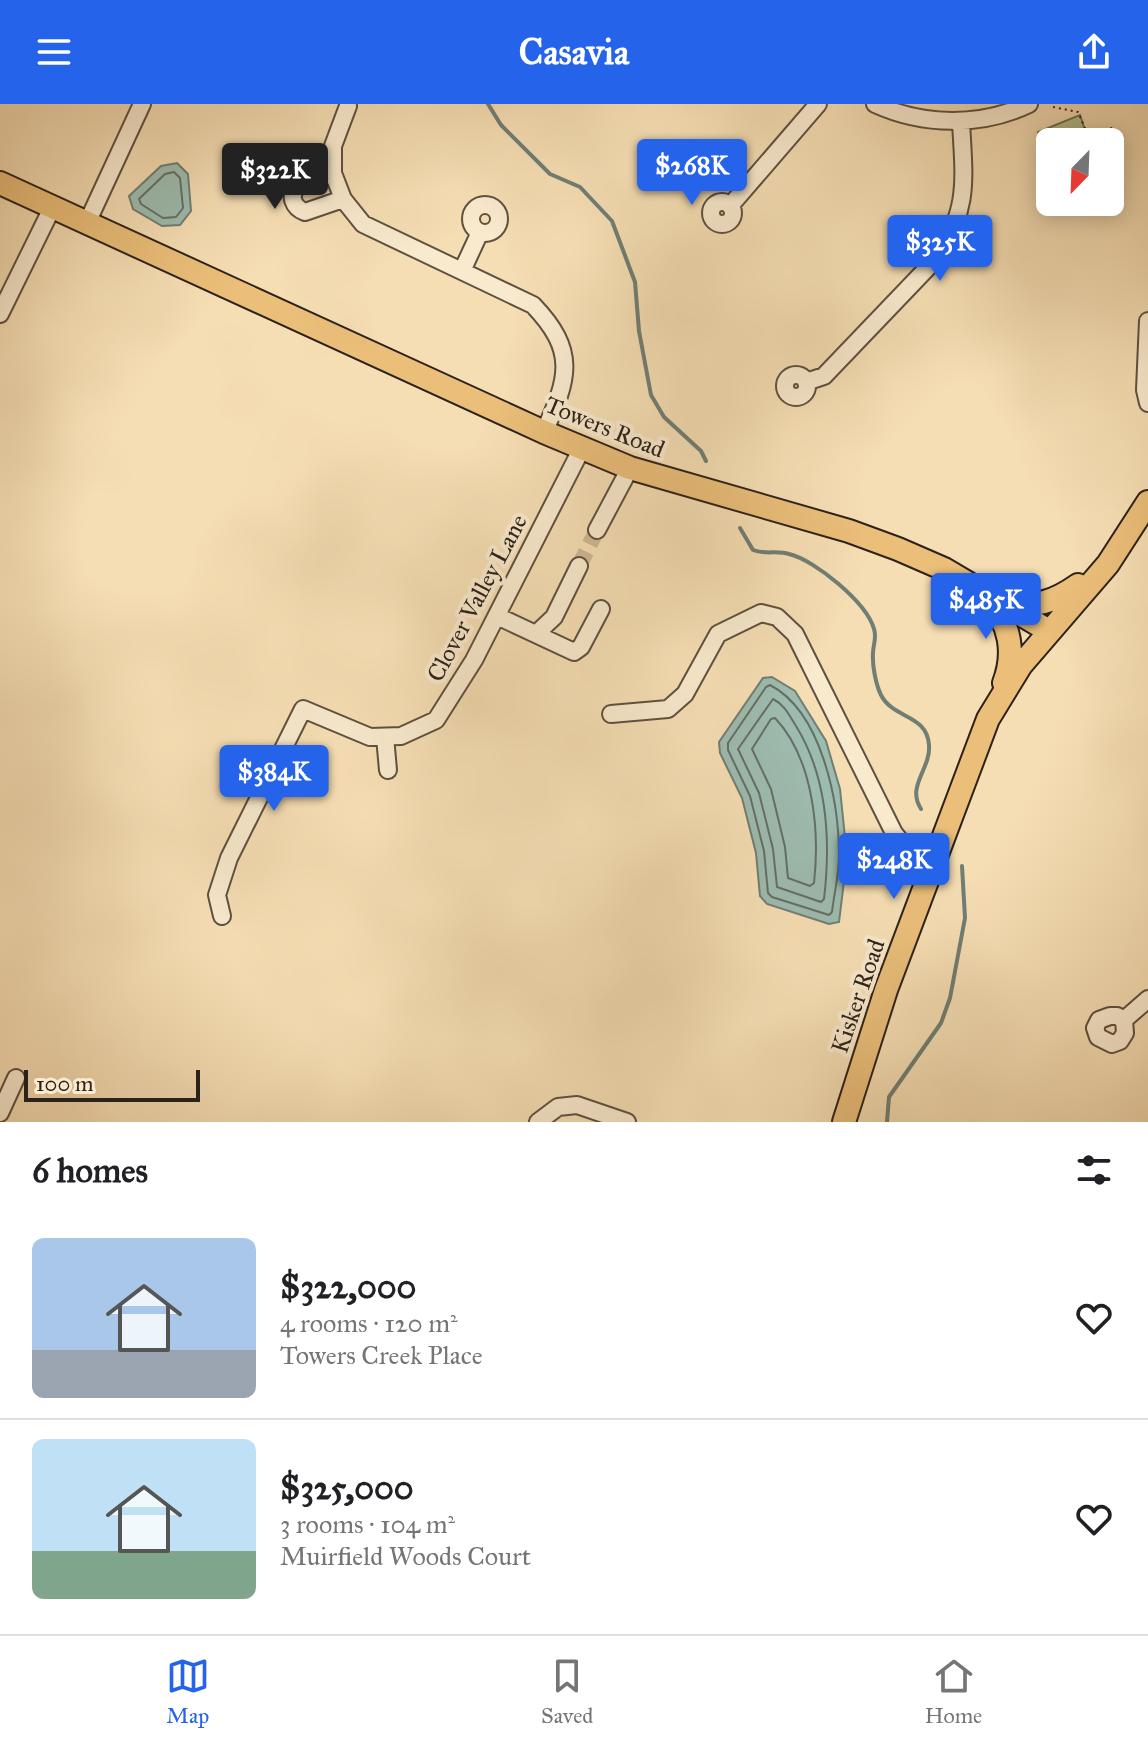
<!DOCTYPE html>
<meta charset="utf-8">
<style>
body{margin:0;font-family:"IM FELL Great Primer",serif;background:#f6f6f6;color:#202124;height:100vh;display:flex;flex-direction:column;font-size:30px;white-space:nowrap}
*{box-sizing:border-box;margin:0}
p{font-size:26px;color:#757577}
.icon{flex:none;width:44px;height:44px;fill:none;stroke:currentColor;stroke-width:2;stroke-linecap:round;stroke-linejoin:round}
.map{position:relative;height:1018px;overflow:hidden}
.panel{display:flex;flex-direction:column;background:#fff;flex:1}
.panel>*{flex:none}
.needle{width:52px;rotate:203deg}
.buttons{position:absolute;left:1036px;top:24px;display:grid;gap:16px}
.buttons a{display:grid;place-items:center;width:88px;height:88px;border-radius:12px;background:#fff;box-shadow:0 4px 20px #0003;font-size:40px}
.scale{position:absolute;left:24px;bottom:20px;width:176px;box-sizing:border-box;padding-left:8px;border:4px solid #2c221a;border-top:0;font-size:22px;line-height:28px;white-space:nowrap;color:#2c221a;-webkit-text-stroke:6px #f9eace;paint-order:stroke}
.price{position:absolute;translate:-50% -68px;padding:0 18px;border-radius:8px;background:#2563eb;color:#fff;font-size:26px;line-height:52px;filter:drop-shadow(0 2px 4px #0008)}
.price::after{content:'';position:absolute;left:50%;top:48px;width:24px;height:18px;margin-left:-12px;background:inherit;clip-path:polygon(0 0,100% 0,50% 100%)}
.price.current{background:#222;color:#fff}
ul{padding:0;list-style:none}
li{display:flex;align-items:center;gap:24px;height:200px;padding:0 32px}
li+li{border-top:2px solid #e0e0e0}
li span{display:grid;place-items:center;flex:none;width:224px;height:160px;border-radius:12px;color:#555}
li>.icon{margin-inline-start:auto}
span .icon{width:96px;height:96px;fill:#fffc;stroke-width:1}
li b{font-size:34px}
h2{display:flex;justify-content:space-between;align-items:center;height:96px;padding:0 32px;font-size:34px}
header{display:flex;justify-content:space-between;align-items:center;height:104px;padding:0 32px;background:#2563eb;color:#fff;font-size:36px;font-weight:700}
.dock{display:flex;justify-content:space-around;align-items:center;height:112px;border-top:2px solid #e0e0e0;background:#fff;font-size:22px;color:#757577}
.dock a{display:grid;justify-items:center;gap:4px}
.dock .current{color:#2563eb}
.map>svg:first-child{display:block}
.green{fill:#b8c290;stroke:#727255;stroke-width:2}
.water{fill:#9dbcb0;stroke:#707e74;stroke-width:2}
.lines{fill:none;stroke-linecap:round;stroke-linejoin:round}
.shore{stroke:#646f65;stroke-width:2}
.stream{stroke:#707e74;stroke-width:4}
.minor-tunnel{stroke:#ceb895;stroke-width:16;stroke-dasharray:16 8;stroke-linecap:butt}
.minor-casing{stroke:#5e5140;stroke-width:20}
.major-casing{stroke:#2c221a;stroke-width:26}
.path{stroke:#2c221a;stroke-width:2;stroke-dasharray:2 4;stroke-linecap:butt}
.minor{stroke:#f9eace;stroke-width:16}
.major{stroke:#ebbf7a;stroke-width:22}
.labels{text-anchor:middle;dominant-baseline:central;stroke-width:8;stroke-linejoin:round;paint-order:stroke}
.street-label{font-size:24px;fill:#2c221a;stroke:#f9eace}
</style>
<header><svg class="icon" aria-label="menu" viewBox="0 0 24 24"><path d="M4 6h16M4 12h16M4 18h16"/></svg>Casavia<svg class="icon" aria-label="share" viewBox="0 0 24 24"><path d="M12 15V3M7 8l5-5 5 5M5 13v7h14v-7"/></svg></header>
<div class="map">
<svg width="1148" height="1018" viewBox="0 0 1148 1018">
<rect width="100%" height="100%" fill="#f6deb4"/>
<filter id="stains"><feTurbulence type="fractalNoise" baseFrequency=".0025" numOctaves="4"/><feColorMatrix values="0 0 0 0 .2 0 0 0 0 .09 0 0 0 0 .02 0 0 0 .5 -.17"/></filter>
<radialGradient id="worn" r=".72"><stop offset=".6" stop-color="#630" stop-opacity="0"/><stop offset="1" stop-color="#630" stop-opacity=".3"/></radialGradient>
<path class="green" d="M1080 11 1089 38H1050V58L1038 28Z"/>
<path class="water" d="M177 59 188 70 191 107 180 121 162 122 133 105 129 92 161 62Z
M772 573 795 587 826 637 840 685 847 753 839 818 829 820 767 800 760 792 756 749 742 694 720 649 719 638 763 574Z"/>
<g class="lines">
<path class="shore" d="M174 68 180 74 183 104 176 113 163 114 141 100 139 95 165 70Z
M770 581C822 608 839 698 839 752 839 771 834 790 832 808L829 811 772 793 768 789 764 747 750 692 728 646V639L766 583Z
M773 595C785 601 789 611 796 622 828 674 831 736 824 795L821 798 777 783 773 745 759 689 738 645Z
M775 614C813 654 820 726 814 779L810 782 788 774 785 743 771 685 752 645 771 615Z"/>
<path class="stream" d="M488 0 501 21 550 70 580 83 612 117 635 178 639 227 651 291 664 313 701 347 706 357
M740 424 753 446C765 451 777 446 789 450 815 456 867 499 874 525 877 534 873 541 873 549 872 561 876 581 881 591 893 615 927 610 929 641 931 665 906 682 921 705
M887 1018 889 993 941 919 950 894 965 814 962 762"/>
<path class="minor-tunnel" d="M579 462 597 426"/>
<defs>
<path id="minor" d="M875 0C923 22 981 23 1029 0
M348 2 333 42V69L343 95 363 120 533 201C577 247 569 274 544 328
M333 69C323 73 307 76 299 82 287 91 294 104 305 108L343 95
M711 109a11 11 0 1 1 22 0a11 11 0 1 1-22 0Z
M471 115a14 14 0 1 1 28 0a14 14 0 1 1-28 0Z
M730 102 818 0
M87 119 142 0
M462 167 480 128
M0 210 52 104
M1148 217 1145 286 1148 299
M785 282a11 11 0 1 1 22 0a11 11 0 1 1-22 0Z
M806 278 824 272 935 156C970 106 964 75 961 18
M597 426 630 364
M497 512 574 548 581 543 601 505
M536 530 554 513 579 462
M611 610 668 605 685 590 718 530 761 509 777 513 795 530 894 729 919 760 929 765
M385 633 388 666
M222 812 217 791 229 754 303 605 370 633 401 632 436 616 474 556 582 344
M1110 912H1117L1124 916 1125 929 1120 937 1112 940 1098 933 1095 924 1099 916Z
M1124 916 1148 895
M0 1009 16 974
M538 1018 558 1003 577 1001 627 1018"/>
<path id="major" d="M0 79 544 328 630 364 849 427 898 445 944 465 1049 527
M988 497C1011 519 1015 550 1004 579
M1006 498C1035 504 1054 498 1078 481
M844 1018 886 886 988 615 1021 561 1108 460 1148 398"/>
</defs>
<use href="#minor" class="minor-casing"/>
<use href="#major" class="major-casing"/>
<path class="path" d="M1053 3 1078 8 1091 38
M1110 51 1116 47 1112 39 1111 20
M1110 70 1117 58"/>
<use href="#minor" class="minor"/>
<use href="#major" class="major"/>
</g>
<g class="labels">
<g class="street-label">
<text transform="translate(605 323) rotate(22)">Towers Road</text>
<text transform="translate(477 494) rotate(-62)">Clover Valley Lane</text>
<text transform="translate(858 892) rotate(-71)">Kisker Road</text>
</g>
</g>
<rect width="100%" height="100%" filter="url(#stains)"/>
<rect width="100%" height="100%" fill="url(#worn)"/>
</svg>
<div class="buttons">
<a><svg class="needle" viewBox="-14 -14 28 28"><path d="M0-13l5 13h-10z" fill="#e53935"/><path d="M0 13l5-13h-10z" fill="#757577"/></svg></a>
</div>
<div class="scale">100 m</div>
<b class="price" style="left:692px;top:103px">$268K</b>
<b class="price current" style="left:275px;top:107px">$322K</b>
<b class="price" style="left:940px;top:179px">$325K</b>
<b class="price" style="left:986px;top:537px">$485K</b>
<b class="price" style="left:274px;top:709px">$384K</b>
<b class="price" style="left:894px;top:797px">$248K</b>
</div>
<section class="panel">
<h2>6 homes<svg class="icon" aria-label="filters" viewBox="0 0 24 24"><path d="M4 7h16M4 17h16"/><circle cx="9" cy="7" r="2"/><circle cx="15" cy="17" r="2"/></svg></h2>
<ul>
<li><span style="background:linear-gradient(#a9c7e8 70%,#9aa5b1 0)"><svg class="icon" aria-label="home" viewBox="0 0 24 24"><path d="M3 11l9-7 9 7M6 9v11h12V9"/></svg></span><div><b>$322,000</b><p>4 rooms · 120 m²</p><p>Towers Creek Place</p></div><svg class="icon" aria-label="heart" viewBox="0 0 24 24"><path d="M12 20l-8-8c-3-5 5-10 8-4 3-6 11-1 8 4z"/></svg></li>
<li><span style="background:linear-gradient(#bfe0f5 70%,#7fa58c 0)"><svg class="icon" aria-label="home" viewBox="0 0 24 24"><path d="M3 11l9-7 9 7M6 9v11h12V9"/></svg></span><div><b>$325,000</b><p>3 rooms · 104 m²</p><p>Muirfield Woods Court</p></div><svg class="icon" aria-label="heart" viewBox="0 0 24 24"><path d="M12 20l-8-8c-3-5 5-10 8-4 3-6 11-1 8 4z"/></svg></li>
</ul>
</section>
<nav class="dock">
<a class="current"><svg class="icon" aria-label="map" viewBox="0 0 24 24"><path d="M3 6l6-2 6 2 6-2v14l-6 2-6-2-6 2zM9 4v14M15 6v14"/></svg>Map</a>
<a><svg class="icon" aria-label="saved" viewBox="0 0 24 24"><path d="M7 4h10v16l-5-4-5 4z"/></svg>Saved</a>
<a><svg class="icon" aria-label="home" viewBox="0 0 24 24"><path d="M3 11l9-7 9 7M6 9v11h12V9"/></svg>Home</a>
</nav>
